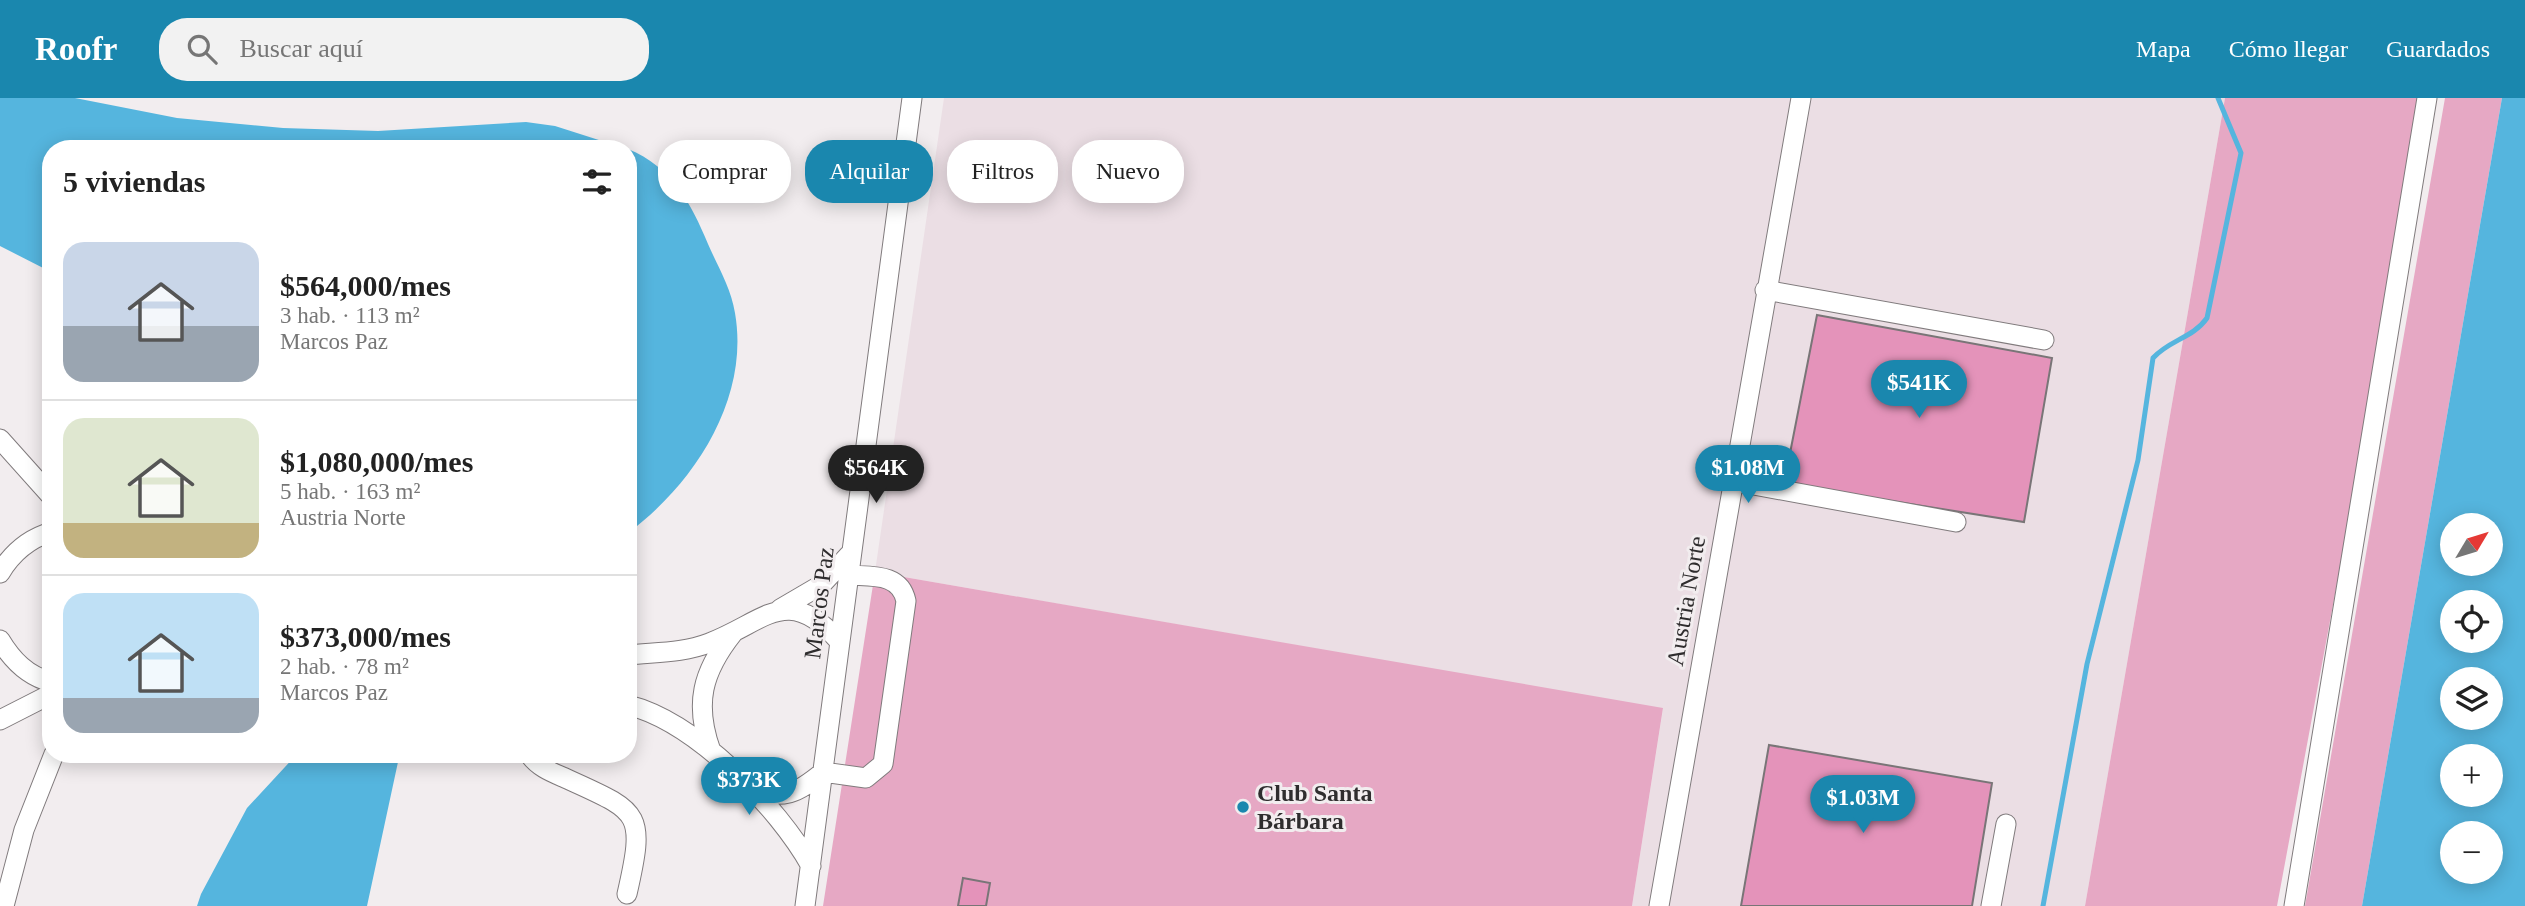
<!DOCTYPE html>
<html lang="es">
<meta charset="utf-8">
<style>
body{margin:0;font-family:Georgia,serif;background:#f2f2f2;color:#222;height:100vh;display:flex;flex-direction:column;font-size:26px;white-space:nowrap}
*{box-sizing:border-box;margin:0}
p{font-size:23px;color:#767676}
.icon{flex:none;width:38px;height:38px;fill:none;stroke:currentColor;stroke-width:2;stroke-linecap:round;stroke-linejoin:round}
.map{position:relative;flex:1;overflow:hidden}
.drawer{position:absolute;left:42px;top:42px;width:595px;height:623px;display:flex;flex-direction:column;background:#fff;border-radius:28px;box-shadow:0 4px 18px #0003}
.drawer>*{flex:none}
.hud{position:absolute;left:658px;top:42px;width:665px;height:63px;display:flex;gap:14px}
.needle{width:46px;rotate:52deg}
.controls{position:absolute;left:2440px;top:415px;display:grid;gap:14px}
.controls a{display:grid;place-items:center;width:63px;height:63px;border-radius:50%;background:#fff;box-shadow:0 4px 18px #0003;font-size:35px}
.price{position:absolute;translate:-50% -60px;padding:0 16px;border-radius:24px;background:#1a87ae;color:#fff;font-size:23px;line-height:46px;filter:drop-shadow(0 2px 4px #0008)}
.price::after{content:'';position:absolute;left:50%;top:42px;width:21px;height:16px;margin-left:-10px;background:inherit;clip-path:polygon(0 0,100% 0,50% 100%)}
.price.current{background:#222;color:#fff}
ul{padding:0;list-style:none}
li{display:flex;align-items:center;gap:21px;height:175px;padding:0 21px}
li+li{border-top:2px solid #e0e0e0}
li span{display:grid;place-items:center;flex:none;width:196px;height:140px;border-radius:21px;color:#555}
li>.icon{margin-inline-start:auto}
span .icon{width:84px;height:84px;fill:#fffc;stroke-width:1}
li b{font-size:30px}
h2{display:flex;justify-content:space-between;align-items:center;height:84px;padding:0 21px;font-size:30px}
.tag{padding:0 24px;border-radius:28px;background:#fff;box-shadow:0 4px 18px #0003;font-size:24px;line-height:63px}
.tag.current{background:#1a87ae;color:#fff}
header{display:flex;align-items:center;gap:42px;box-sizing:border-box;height:98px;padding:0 35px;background:#1a87ae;color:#fff}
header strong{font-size:33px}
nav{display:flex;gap:38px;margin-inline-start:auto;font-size:24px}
.search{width:490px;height:63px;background:#f2f2f2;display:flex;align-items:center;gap:18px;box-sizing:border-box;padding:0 24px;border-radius:28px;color:#767676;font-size:26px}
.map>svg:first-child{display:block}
.built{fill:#ebdee4}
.green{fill:#e6a8c4}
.water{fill:#55b5de;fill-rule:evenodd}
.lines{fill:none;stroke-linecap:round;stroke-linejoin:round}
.stream{stroke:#55b5de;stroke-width:5}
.building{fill:#e493ba;stroke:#797577;stroke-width:2}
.minor-casing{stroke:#807b7d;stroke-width:21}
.minor{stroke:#fff;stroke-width:19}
.poi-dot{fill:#1a87ae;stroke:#f2edef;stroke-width:2.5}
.labels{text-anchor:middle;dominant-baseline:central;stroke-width:6;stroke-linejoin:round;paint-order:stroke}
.street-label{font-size:24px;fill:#2f2d2e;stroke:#f2edef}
.poi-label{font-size:24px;font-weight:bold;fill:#2f2d2e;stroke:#f2edef;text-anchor:start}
</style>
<header>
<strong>Roofr</strong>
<div class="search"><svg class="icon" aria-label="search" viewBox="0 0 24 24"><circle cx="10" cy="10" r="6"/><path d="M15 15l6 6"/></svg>Buscar aquí</div>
<nav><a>Mapa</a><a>Cómo llegar</a><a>Guardados</a></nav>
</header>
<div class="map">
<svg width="2525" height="808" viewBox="0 0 2525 808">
<rect width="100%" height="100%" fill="#f2edef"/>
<path class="built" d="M944 0H2225L2085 808H1632L1663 611 875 474Z"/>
<path class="green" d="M2225 0H2418L2351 410 2277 808H2085Z
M2445 0H2502L2362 808H2305Z
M875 474 1663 610 1632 808H823Z"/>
<path class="water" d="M0 0H75L177 20 283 30 378 33 526 24 555 28 627 51H51V174L0 148Z
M2502 0H2525V808H2362ZM2452 427H2490V466H2452ZM2452 504H2490V542H2452ZM2452 581H2490V620H2452ZM2452 658H2490V696H2452ZM2452 735H2490V774H2452Z
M628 51C672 69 691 105 708 146 718 169 731 190 735 215 750 301 694 386 628 435Z
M297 656H395L398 664 367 808H197L201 796 247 710Z"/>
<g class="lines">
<path class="stream" d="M2043 808 2087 566 2138 362 2153 260C2169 242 2193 240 2207 220L2241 55 2218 0"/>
</g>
<path class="building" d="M1817 217 2052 260 2024 424 1784 386Z
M1769 647 1992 685 1972 808H1741Z
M963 780 990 785 986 808H958Z"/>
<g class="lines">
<defs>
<path id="minor" d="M1765 192 2044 242
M0 341 51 398
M1732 383 1956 424
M0 475C12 455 28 441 51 434
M780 511 821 487 849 457
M0 542C12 562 27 578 51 584
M628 557C656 554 683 555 709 545 765 524 787 484 839 543
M628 607C696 624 778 709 811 768
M0 622 51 596
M711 653C694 606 702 574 733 535
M529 656C538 669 551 674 565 680 640 714 646 713 627 796
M751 693C786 700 795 697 823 674L866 680 883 666 906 503C900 474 870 479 847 477
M4 808 24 732 54 656
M805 808 912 0
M1659 808 1801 0
M1991 808 2006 726
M2294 808 2427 0"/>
</defs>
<use href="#minor" class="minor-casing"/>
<use href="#minor" class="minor"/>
</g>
<circle class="poi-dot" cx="1243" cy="709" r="7"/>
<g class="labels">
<g class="street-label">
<text transform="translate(1686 503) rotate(-80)">Austria Norte</text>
<text transform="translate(819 505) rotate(-83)">Marcos Paz</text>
</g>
<g class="poi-label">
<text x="1257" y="695">Club Santa<tspan x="1257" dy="28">Bárbara</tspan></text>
</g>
</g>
</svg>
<div class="controls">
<a><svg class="needle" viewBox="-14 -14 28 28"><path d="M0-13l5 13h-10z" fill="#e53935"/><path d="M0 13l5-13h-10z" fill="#767676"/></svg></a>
<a><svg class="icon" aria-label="locate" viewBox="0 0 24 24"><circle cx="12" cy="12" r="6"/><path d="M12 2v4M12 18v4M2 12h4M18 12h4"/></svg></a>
<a><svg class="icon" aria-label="layers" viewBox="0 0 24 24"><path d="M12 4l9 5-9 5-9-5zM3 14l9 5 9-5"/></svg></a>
<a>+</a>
<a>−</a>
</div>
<b class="price" style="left:1919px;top:322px">$541K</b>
<b class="price current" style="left:876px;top:407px">$564K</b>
<b class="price" style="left:1748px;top:407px">$1.08M</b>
<b class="price" style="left:749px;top:719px">$373K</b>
<b class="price" style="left:1863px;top:737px">$1.03M</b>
<div class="hud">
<a class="tag">Comprar</a>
<a class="tag current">Alquilar</a>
<a class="tag">Filtros</a>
<a class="tag">Nuevo</a>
</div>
<section class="drawer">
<h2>5 viviendas<svg class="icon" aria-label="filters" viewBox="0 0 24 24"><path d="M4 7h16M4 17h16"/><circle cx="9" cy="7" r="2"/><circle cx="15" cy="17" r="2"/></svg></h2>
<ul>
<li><span style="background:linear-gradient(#c9d6e8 60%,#9aa5b1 0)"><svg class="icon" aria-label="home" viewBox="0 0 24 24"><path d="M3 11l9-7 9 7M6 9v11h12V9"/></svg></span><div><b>$564,000/mes</b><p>3 hab. · 113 m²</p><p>Marcos Paz</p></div></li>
<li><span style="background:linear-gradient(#dfe7d0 75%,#c2b280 0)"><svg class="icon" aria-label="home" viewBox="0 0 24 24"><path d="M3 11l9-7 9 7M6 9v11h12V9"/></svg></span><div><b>$1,080,000/mes</b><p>5 hab. · 163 m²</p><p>Austria Norte</p></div></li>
<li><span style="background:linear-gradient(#bfe0f5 75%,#9aa5b1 0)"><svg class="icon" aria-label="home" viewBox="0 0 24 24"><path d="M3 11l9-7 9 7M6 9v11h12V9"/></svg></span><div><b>$373,000/mes</b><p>2 hab. · 78 m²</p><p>Marcos Paz</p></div></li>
</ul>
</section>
</div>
